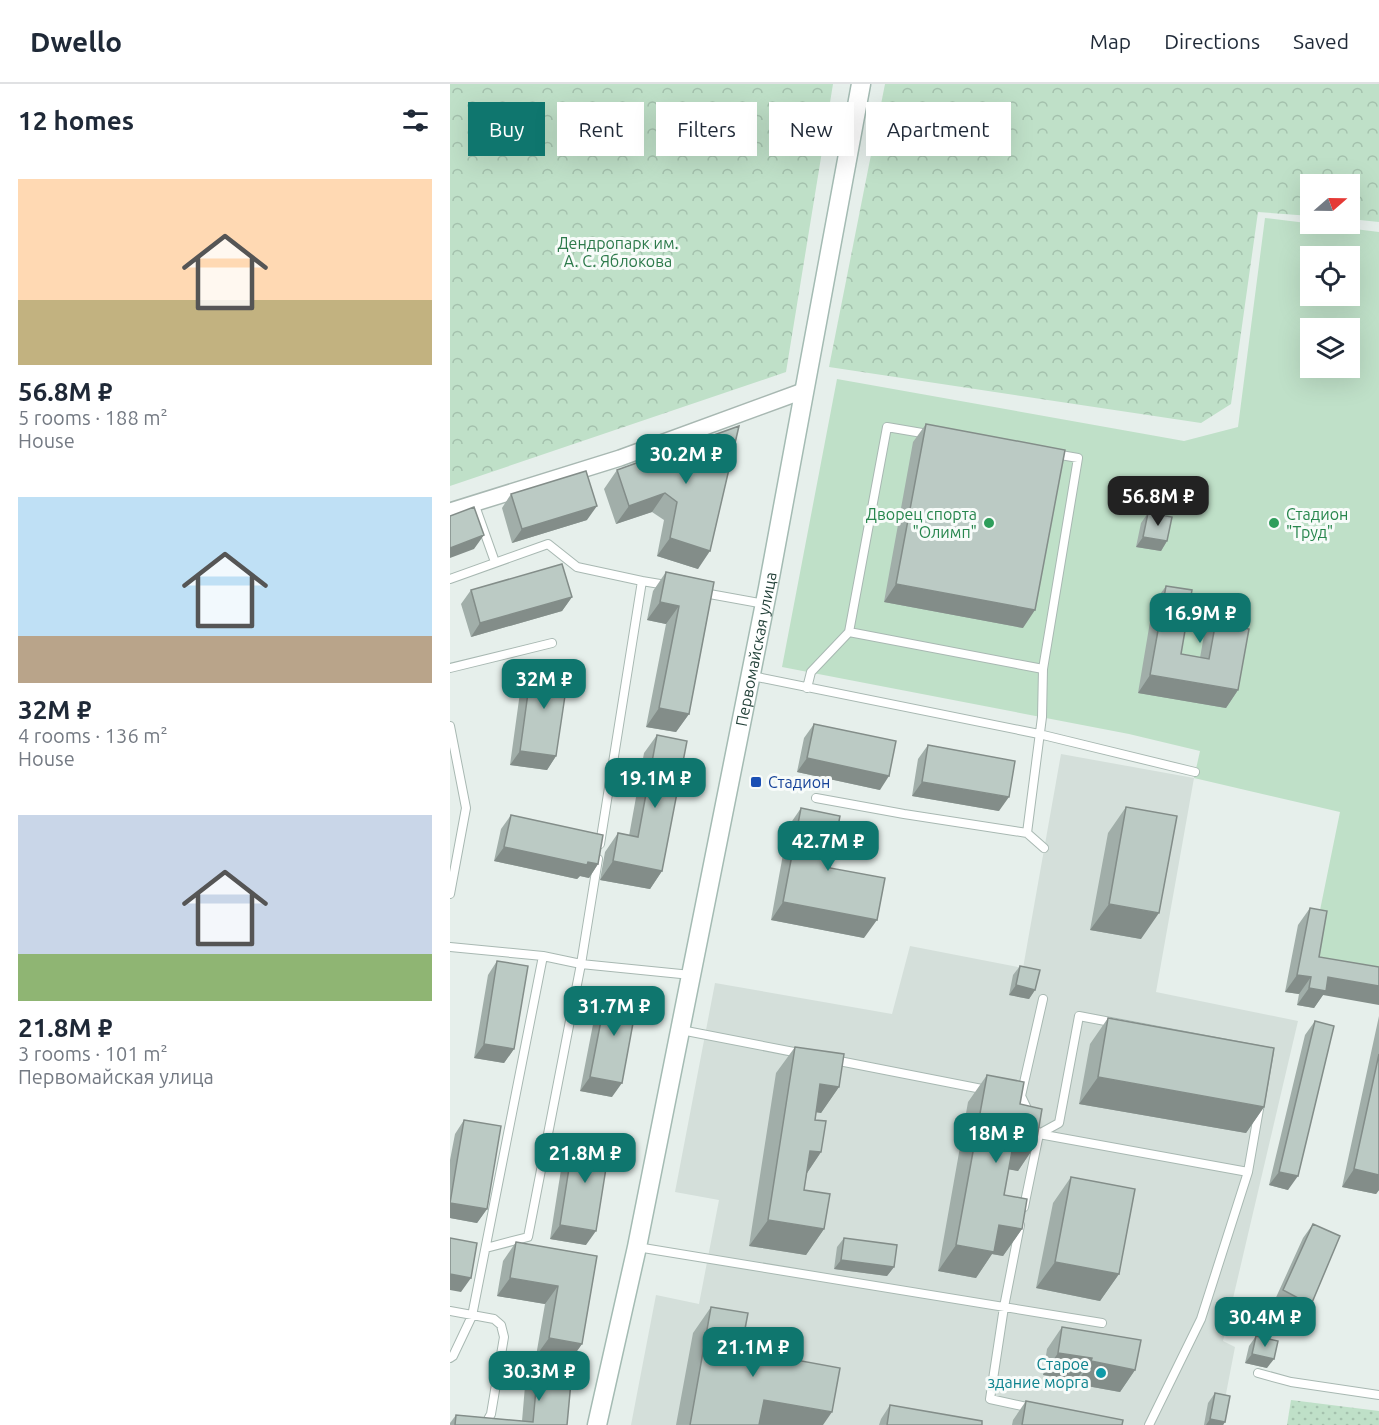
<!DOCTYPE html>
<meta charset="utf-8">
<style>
body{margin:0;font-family:Ubuntu,sans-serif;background:#f6f6f7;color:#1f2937;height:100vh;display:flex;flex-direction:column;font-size:22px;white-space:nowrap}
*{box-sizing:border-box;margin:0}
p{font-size:20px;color:#747a83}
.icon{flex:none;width:33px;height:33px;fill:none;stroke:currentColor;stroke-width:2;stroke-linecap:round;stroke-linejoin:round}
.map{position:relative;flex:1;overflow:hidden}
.drawer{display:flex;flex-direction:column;background:#fff;width:450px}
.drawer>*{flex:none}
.banner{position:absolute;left:18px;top:18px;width:570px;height:54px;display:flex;gap:12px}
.needle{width:39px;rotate:70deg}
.tools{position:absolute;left:850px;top:90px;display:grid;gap:12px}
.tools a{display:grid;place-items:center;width:60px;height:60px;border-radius:0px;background:#fff;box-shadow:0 6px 24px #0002;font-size:30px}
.price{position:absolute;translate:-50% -51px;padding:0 14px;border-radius:12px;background:#0f766e;color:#fff;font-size:20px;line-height:39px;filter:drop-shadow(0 2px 3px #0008)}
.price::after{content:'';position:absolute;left:50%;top:36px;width:18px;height:14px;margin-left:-9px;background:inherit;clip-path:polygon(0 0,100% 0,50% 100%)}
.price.on{background:#222;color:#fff}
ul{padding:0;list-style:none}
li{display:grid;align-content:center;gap:12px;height:318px;padding:0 18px}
li span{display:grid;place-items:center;height:186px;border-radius:0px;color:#555}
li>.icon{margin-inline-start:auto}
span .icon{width:108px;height:108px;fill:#fffc;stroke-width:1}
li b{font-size:26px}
h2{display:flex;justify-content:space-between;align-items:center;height:72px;padding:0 18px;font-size:26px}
.tag{padding:0 21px;border-radius:0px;background:#fff;box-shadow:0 6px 24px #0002;font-size:21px;line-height:54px}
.tag.on{background:#0f766e;color:#fff}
header{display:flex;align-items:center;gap:36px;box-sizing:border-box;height:84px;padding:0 30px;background:#fff;border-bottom:2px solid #e0e1e3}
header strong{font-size:28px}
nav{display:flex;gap:33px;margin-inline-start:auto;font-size:21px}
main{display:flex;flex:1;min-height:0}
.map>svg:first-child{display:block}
.built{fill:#d4dfda}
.forest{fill:url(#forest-crowns)}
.park{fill:url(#park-dots)}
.pitch{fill:#bfe0c8;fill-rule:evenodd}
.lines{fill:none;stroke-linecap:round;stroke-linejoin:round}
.lane-casing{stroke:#a8b8b2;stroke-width:10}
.street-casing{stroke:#a8b8b2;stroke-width:18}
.secondary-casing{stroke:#a4bbb3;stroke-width:21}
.lane{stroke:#fff;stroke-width:8}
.street{stroke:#fff;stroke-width:15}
.secondary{stroke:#fff;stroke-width:18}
.wall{fill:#a1aea9}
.shaded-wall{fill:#838d89}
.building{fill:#bbcac4;stroke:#838d89;stroke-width:1.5}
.leisure-dot{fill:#2e9e5b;stroke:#f7fbf9;stroke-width:2}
.transit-dot{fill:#1a4fb4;stroke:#f7fbf9;stroke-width:2}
.culture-dot{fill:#0f9aa8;stroke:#f7fbf9;stroke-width:2}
.labels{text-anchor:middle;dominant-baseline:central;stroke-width:6;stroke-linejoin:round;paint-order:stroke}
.park-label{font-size:16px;fill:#2d7a4b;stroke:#f7fbf9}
.leisure-label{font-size:16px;fill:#27864d;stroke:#f7fbf9;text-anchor:end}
.street-label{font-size:16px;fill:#24423a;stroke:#f7fbf9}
.transit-label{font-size:16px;fill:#164399;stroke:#f7fbf9;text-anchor:start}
.culture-label{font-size:16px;fill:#0d838f;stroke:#f7fbf9;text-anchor:end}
</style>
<header>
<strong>Dwello</strong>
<nav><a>Map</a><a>Directions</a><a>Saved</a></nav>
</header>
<main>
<section class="drawer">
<h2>12 homes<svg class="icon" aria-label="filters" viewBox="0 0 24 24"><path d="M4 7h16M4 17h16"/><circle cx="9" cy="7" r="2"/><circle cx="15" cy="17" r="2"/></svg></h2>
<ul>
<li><span style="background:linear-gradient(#ffd9b3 65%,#c2b280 0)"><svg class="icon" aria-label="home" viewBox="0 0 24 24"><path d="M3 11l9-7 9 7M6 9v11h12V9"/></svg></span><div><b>56.8M ₽</b><p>5 rooms · 188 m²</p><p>House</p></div></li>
<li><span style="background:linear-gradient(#bfe0f5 75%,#b9a48a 0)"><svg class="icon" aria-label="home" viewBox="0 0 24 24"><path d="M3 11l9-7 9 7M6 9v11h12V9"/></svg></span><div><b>32M ₽</b><p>4 rooms · 136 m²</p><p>House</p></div></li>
<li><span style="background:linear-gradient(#c9d6e8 75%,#8fb573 0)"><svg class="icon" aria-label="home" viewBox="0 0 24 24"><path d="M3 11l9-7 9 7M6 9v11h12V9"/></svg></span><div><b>21.8M ₽</b><p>3 rooms · 101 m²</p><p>Первомайская улица</p></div></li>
</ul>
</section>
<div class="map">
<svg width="929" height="1341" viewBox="0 0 929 1341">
<defs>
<pattern id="forest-crowns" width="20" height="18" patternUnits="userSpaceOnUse" patternTransform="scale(1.5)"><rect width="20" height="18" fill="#bfe0c8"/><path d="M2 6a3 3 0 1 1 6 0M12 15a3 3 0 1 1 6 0" fill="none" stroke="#a4c1ad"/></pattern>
<pattern id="park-dots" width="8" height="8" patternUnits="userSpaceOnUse" patternTransform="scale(1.5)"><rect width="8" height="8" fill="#bfe0c8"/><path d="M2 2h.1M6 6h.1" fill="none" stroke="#a4c1ad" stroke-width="1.8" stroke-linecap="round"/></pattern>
</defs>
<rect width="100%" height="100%" fill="#e6efeb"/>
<path class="built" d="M611 670 744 694 706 908 848 937 773 1257 785 1263 770 1341H181L206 1211 249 1220 269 1116 225 1108 265 899 442 930 460 862 573 884Z"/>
<path class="forest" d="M0 0H383L336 288 0 402Z
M435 0H929V138L900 135V100H861V132L808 128 781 320 751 339 379 283Z"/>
<path class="park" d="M841 1316 929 1327V1341H837Z"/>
<path class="pitch" d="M815 134 929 148V903L857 890 890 728 744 694 750 667 679 650 332 583 387 295 734 357 788 343ZM861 172H900V212H861ZM861 244H900V284H861Z"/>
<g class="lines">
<defs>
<path id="lane" d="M24 419 45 478
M0 495 98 460 127 483 192 497
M254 509 315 520
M399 548 437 343 478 350
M0 584 102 559
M302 592 589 650 745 688
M357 604 361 588 399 548 593 585 628 374 605 370
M0 642 16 724 0 810
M366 714 454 730 577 749 592 633 593 585
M577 749 594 764
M150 760 192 497 216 501
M0 863 93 872 131 880 241 891
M629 932 819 968 798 1088 589 1050 609 1039Z
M231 946 349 969
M384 976 537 1006
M580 1031 571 1012 593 915
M574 1123 589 1050 587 1047
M570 1141 554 1223 540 1315 581 1324
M187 1163 652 1239
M36 1164 78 1153 131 880 148 775
M0 1227 44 1235 51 1241 54 1253 41 1330 35 1341
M0 1274 3 1272 22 1232 93 872
M808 1289 841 1298 929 1311
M699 1341 751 1235 798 1088"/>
<path id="street" d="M0 427 170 374 353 307"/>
<g id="secondary">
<path id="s1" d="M147 1341 187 1163 318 504 411 0"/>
</g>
</defs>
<use href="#lane" class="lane-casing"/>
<use href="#street" class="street-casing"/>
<use href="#secondary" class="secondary-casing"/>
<use href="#lane" class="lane"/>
<use href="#street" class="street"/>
<use href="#secondary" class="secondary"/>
</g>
<path class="wall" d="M476 340 573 544 434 518 463 358Z
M289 342 248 485 207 472 214 436 202 428 166 440 154 405 167 386Z
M61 410 137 436 62 459 52 424Z
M698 429 717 457 711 467 686 463 691 439Z
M216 488 264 498 239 630 226 648 196 643 216 540 197 536 203 507Z
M716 502 731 570 750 574 757 534 770 515 788 543V606L776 624 688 609 703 520Z
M21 506 122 513 112 527 21 553 11 520Z
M82 580 106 672 97 686 60 681 72 594Z
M364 640 430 706 347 688 354 654Z
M207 651 212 787 200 805 150 796 155 768 168 749 179 752 194 669Z
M478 661 549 727 462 712 468 675Z
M676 723 691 855 640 846 658 749Z
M351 724 380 784 414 854 321 836 338 743Z
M61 731 148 780 139 794 130 792 127 795 44 777 51 745Z
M860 824 873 911 864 924 847 921 849 910 835 908 848 841Z
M47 877 64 965 54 979 24 974 38 891Z
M570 882 585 906 579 915 559 911 563 891Z
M157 906 162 1013 130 1007 147 920Z
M929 932V1106L926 1110 892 1103Z
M658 934 814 1023 796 1049 629 1020 640 960Z
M865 937 838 1106 819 1101 855 951Z
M345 963 389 1003 371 1029 366 1028 365 1036 371 1068 357 1089 354 1106 374 1145 356 1171 299 1162 326 989Z
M537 991 570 1020 586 1060 568 1087 559 1085 554 1111 572 1145 553 1172 542 1170 526 1194 488 1187 518 1018Z
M14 1036 37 1125 27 1139 0 1134V1076L5 1050Z
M124 1053 136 1161 100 1155 114 1067Z
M621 1093 669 1190 650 1217 586 1204 603 1119Z
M863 1140 861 1221 851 1235 823 1220 853 1154Z
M394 1154 444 1183 437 1192 384 1185 387 1163Z
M66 1158 147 1172 132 1260 119 1278 86 1272 95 1220 47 1212 53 1177Z
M261 1223 291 1266 373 1341H226L243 1249Z
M612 1243 685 1286 670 1308 626 1300V1296L593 1291 597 1265Z
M806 1252 817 1284 795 1279 799 1262Z
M88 1283 117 1341H0V1339L6 1331 72 1337 75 1302Z
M765 1309 775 1338 773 1341H754L758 1319Z
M576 1317 672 1341H562L563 1336Z
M440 1321 532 1341H429L431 1335Z"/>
<path class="shaded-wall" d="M215 409 202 428 166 440 179 422Z
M147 422 137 436 62 459 72 445Z
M34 451 24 465 0 474V464Z
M693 453 717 457 711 467 686 463Z
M220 454 260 467 248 485 207 472Z
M446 500 585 526 573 544 434 518Z
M122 513 112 527 21 553 30 539Z
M210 518 229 522 216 540 197 536Z
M700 591 788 606 776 624 688 609Z
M209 624 239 630 226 648 196 643Z
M70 667 106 672 97 686 60 681Z
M357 674 439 692 430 706 347 688Z
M472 698 559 713 549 727 462 712Z
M54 763 138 778 148 780 139 794 130 792 127 795 44 777Z
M163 777 212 787 200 805 150 796Z
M333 818 427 836 414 854 321 836Z
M659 820 709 829 691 855 640 846Z
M847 891 861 893 849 910 835 908Z
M878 893 929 902V921L873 911 864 924 847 921 859 904Z
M566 901 585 906 579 915 559 911Z
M34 960 64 965 54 979 24 974Z
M140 993 172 999 162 1013 130 1007Z
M648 993 814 1023 796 1049 629 1020Z
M370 1000 389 1003 371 1029 352 1026Z
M564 1056 586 1060 568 1087 545 1083Z
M360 1067 371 1068 353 1095Z
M904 1085 929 1091V1106L926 1110 892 1103Z
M829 1088 848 1092 838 1106 819 1101Z
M0 1119 37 1125 27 1139 0 1134Z
M318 1136 374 1145 356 1171 299 1162Z
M110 1141 146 1147 136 1161 100 1155Z
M549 1141 572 1145 553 1172 542 1170 526 1194 488 1187 506 1161Z
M391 1176 444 1183 437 1192 384 1185Z
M605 1178 669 1190 650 1217 586 1204Z
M0 1190 21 1194 11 1208 0 1206Z
M60 1194 108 1202 95 1220 47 1212Z
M99 1254 132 1260 119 1278 86 1272Z
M608 1269 642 1274 626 1296 593 1291Z
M802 1270 824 1275 817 1284 795 1279Z
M641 1277 685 1286 670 1308 626 1300Z
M314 1316 382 1328 373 1341H296Z
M760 1335 775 1338 773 1341H756Z"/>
<path class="building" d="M476 340 615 366 585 526 446 500Z
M289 342 260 467 220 454 227 418 215 409 179 422 167 386Z
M136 387 147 422 72 445 61 410Z
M24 423 34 451 0 464V432Z
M698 429 722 433 717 457 693 453Z
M112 480 122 513 30 539 21 506Z
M216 488 264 498 239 630 209 624 229 522 210 518Z
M716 502 742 506 731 570 759 575 770 515 792 519 788 543 799 545 788 606 700 591Z
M82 580 119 585 106 672 70 667Z
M364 640 446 657 439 692 357 674Z
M207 651 237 657 212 787 163 777 168 749 188 753Z
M478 661 565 677 559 713 472 698Z
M676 723 727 732 709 829 659 820Z
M351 724 390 732 380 784 435 794 427 836 333 818Z
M61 731 153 751 148 780 138 778 137 781 54 763Z
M860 824 877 827 869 873 929 883V902L878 893 876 907 859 904 861 893 847 891Z
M47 877 78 882 64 965 34 960Z
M570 882 590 886 585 906 566 901Z
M157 906 188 912 172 999 140 993Z
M658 934 824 964 814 1023 648 993Z
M865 937 884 942 848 1092 829 1088Z
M345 963 394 970 389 1003 370 1000 365 1036 376 1037 371 1068 360 1067 354 1106 380 1110 374 1145 318 1136Z
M929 970V1091L904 1085Z
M537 991 574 998 570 1020 592 1025 586 1060 564 1056 554 1111 577 1115 572 1145 549 1141 544 1168 506 1161Z
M14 1036 51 1042 37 1125 0 1119Z
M124 1053 160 1059 146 1147 110 1141Z
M621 1093 685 1105 669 1190 605 1178Z
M863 1140 890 1152 861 1221 833 1206Z
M0 1154 27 1159 21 1194 0 1190Z
M394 1154 447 1161 444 1183 391 1176Z
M66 1158 147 1172 132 1260 99 1254 108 1202 60 1194Z
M261 1223 298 1229 291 1266 390 1284 382 1328 314 1316 309 1341H240Z
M612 1243 691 1256 685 1286 641 1277 642 1274 608 1269Z
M806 1252 828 1257 824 1275 802 1270Z
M88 1283 122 1287 117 1341H5L6 1331 83 1338Z
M765 1309 780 1312 775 1338 760 1335Z
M576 1317 673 1336 672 1341H572Z
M440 1321 532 1337V1341H437Z"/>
<g class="leisure-dot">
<circle cx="539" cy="439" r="6"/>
<circle cx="824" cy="439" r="6"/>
</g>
<rect class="transit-dot" x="300" y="692" width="12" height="12" rx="3"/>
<circle class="culture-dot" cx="651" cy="1289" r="6"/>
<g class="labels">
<g class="park-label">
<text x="168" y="159">Дендропарк им.<tspan x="168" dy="18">А. С. Яблокова</tspan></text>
</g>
<g class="leisure-label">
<text x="527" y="430">Дворец спорта<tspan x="527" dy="18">"Олимп"</tspan></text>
<text x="836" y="430" text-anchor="start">Стадион<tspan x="836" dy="18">"Труд"</tspan></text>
</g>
<g class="street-label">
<text stroke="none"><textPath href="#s1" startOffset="792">Первомайская улица</textPath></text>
</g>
<g class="transit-label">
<text x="318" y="698">Стадион</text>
</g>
<g class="culture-label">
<text x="639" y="1280">Старое<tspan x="639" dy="18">здание морга</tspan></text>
</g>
</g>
</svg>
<div class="tools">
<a><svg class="needle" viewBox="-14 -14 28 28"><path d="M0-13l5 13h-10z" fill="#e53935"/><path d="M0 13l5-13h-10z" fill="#747a83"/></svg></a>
<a><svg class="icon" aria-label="locate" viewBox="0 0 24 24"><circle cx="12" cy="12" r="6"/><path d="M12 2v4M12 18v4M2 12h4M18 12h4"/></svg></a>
<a><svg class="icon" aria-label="layers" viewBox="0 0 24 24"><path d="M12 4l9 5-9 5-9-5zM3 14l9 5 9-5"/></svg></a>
</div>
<b class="price" style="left:236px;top:401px">30.2M ₽</b>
<b class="price on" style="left:708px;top:443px">56.8M ₽</b>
<b class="price" style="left:750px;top:560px">16.9M ₽</b>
<b class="price" style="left:94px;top:626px">32M ₽</b>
<b class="price" style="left:205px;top:725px">19.1M ₽</b>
<b class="price" style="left:378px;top:788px">42.7M ₽</b>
<b class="price" style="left:164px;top:953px">31.7M ₽</b>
<b class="price" style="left:546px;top:1080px">18M ₽</b>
<b class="price" style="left:135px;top:1100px">21.8M ₽</b>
<b class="price" style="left:815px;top:1264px">30.4M ₽</b>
<b class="price" style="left:303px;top:1294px">21.1M ₽</b>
<b class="price" style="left:89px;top:1318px">30.3M ₽</b>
<div class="banner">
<a class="tag on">Buy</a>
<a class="tag">Rent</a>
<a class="tag">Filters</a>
<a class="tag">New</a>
<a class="tag">Apartment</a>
</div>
</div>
</main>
